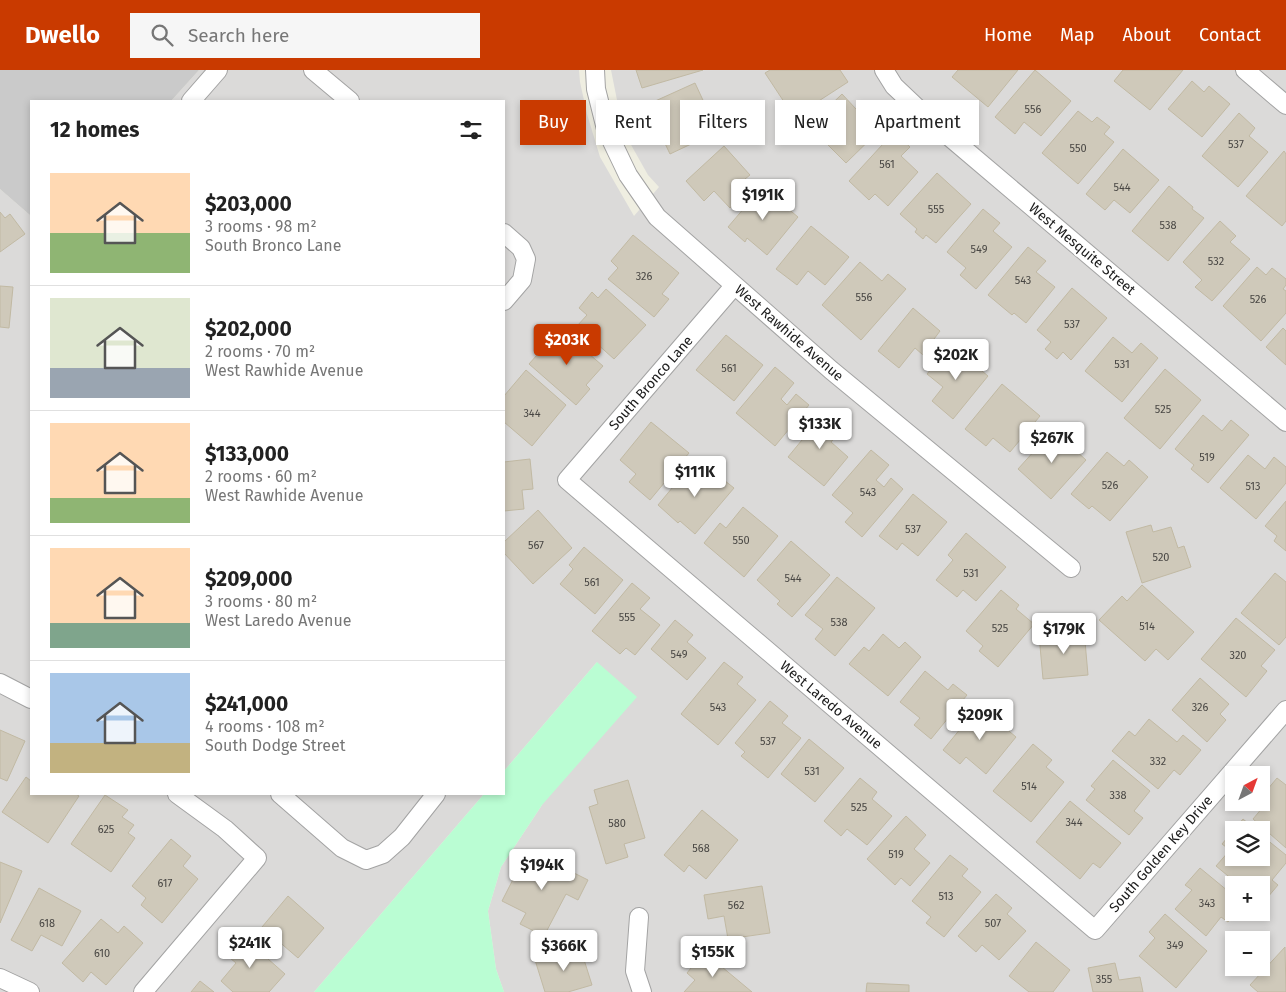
<!DOCTYPE html>
<meta charset="utf-8">
<style>
body{margin:0;font-family:"Fira Sans",sans-serif;background:#f6f6f6;color:#222;height:100vh;display:flex;flex-direction:column;font-size:19px;white-space:nowrap}
*{box-sizing:border-box;margin:0}
p{font-size:16px;color:#767676}
.icon{flex:none;width:28px;height:28px;fill:none;stroke:currentColor;stroke-width:2;stroke-linecap:round;stroke-linejoin:round}
.map{position:relative;flex:1;overflow:hidden}
.sheet{position:absolute;left:30px;top:30px;width:475px;height:695px;display:flex;flex-direction:column;background:#fff;border-radius:0px;box-shadow:0 2px 8px #0003}
.sheet>*{flex:none}
.hud{position:absolute;left:520px;top:30px;width:475px;height:45px;display:flex;gap:10px}
.needle{width:32px;rotate:41deg}
.tools{position:absolute;left:1225px;top:696px;display:grid;gap:10px}
.tools a{display:grid;place-items:center;width:45px;height:45px;border-radius:0px;background:#fff;box-shadow:0 2px 8px #0003;font-size:25px}
.price{position:absolute;translate:-50% -42px;padding:0 11px;border-radius:5px;background:#fff;color:#222;font-size:16px;line-height:32px;filter:drop-shadow(0 1px 2px #0008)}
.price::after{content:'';position:absolute;left:50%;top:30px;width:15px;height:11px;margin-left:-8px;background:inherit;clip-path:polygon(0 0,100% 0,50% 100%)}
.price.active{background:#c93a00;color:#fff}
ul{padding:0;list-style:none}
li{display:flex;align-items:center;gap:15px;height:125px;padding:0 20px}
li+li{border-top:1px solid #e0e0e0}
li span{display:grid;place-items:center;flex:none;width:140px;height:100px;border-radius:0px;color:#555}
li>.icon{margin-inline-start:auto}
span .icon{width:60px;height:60px;fill:#fffc;stroke-width:1}
li b{font-size:21px}
h2{display:flex;justify-content:space-between;align-items:center;height:60px;padding:0 20px;font-size:21px}
.tag{padding:0 18px;border-radius:0px;background:#fff;box-shadow:0 2px 8px #0003;font-size:18px;line-height:45px}
.tag.active{background:#c93a00;color:#fff}
header{display:flex;align-items:center;gap:30px;box-sizing:border-box;height:70px;padding:0 25px;background:#c93a00;color:#fff}
header strong{font-size:24px}
nav{display:flex;gap:28px;margin-inline-start:auto;font-size:18px}
.search{width:350px;height:45px;background:#f6f6f6;display:flex;align-items:center;gap:12px;box-sizing:border-box;padding:0 18px;border-radius:0px;color:#767676;font-size:19px}
.map>svg:first-child{display:block}
.residential{fill:#dbdad9;fill-rule:evenodd}
.religious{fill:#cacaca}
.park{fill:#bafdd3}
.building{fill:#cfc9ba;stroke:#c1b9a3}
.lines{fill:none;stroke-linecap:round;stroke-linejoin:round}
.street-casing{stroke:#a3a3a3;stroke-width:20}
.street{stroke:#fff;stroke-width:18}
.labels{text-anchor:middle;dominant-baseline:central;stroke-width:4;stroke-linejoin:round;paint-order:stroke}
.number-label{font-size:11px;fill:#494744}
.street-label{font-size:14px;fill:#1c1c1c;stroke:#fff}
</style>
<header>
<strong>Dwello</strong>
<div class="search"><svg class="icon" aria-label="search" viewBox="0 0 24 24"><circle cx="10" cy="10" r="6"/><path d="M15 15l6 6"/></svg>Search here</div>
<nav><a>Home</a><a>Map</a><a>About</a><a>Contact</a></nav>
</header>
<div class="map">
<svg width="1286" height="922" viewBox="0 0 1286 922">
<rect width="100%" height="100%" fill="#efeee1"/>
<path class="residential" d="M199 0H579L580 12 587 44 600 87 634 146 659 117 648 105 630 73 617 30 611 0H1286V922H504L496 899 488 841 501 797 542 735 597 592 504 701V31H171ZM1234 705H1261V732H1234ZM1234 760H1261V788H1234ZM1234 815H1261V842H1234ZM1234 870H1261V898H1234Z
M0 119 31 146V724H484L314 922H0Z"/>
<path class="religious" d="M0 0H199L171 31H31V146L0 119Z"/>
<path class="park" d="M597 592 637 627 542 735 501 797 488 841 496 899 504 922H314L484 724H504V701Z"/>
<path class="building" d="M636 0H703L642 18Z
M770 0H840L848 12 794 47 765 3Z
M958 0H1018L988 37 952 7Z
M1035 0 1071 31 1041 66 1024 52 1015 64 995 47Z
M1123 0H1183L1150 40 1114 11Z
M1192 11 1204 22 1209 16 1230 34 1202 67 1168 39Z
M695 13 708 41 715 38 725 58 670 84 660 63 655 66 642 37Z
M842 24 856 39 864 31 886 54 846 93 809 56Z
M1078 41 1092 52 1097 47 1110 57 1104 64 1114 72 1078 114 1042 83Z
M1239 43 1255 58 1249 66 1268 82 1238 117 1202 86Z
M894 62 910 77 901 86 918 102 888 136 875 124 869 130 849 111Z
M724 76 750 105 745 109 753 116 730 138 714 121 704 131 686 111Z
M1123 79 1159 110 1130 143 1114 130 1105 140 1086 124Z
M1284 81 1286 84V151L1282 156 1246 126Z
M937 103 971 134 936 173 926 165 923 169 915 162 917 159 900 144Z
M1169 116 1193 137 1192 139 1204 148 1168 191 1132 161Z
M762 117 798 147 767 185 747 168 745 172 728 157Z
M983 139 1000 153 993 161 1012 177 976 219 960 205 966 198 947 182Z
M0 142 5 148 10 144 25 164 0 182Z
M1220 151 1236 166 1230 172 1250 189 1212 231 1195 217 1202 210 1183 192Z
M811 156 849 187 825 215 808 201 797 215 776 199Z
M633 165 679 203 662 224 669 229 654 247 608 209 618 198 611 191Z
M1028 177 1046 191 1036 202 1055 217 1026 253 1014 243 1012 245 988 225Z
M860 192 882 211 888 204 906 219 861 270 822 235Z
M1257 197 1266 205 1272 198 1286 209V215L1283 219 1286 221V243L1261 271 1223 236Z
M0 216 13 217 9 258 0 257Z
M1072 218 1107 248 1071 290 1063 282 1057 289 1045 279 1051 272 1037 260Z
M606 219 646 255 614 289 577 256 587 245 579 238 592 222 598 228Z
M913 238 940 261 934 269 942 276 930 291 915 278 899 298 878 281Z
M1283 258 1286 261V295L1266 277Z
M560 259 603 296 586 315 590 319 576 335 529 294Z
M726 265 763 295 734 331 696 300Z
M1113 267 1132 283 1141 273 1158 288 1122 332 1085 301Z
M951 275 988 306 953 349 932 331 943 317 927 304Z
M775 297 794 313 781 329 787 335 796 324 809 335 775 376 736 343Z
M1165 299 1201 330 1160 379 1124 348Z
M526 300 566 335 532 376 504 352V326Z
M1002 314 1040 346 1010 382 993 368 986 376 965 359Z
M825 342 844 357 831 372 848 387 824 416 788 387Z
M1203 345 1222 361 1231 350 1249 365 1208 413 1191 399 1194 395 1175 379Z
M651 352 689 383 650 430 629 412 636 404 620 390Z
M1053 360 1086 390 1051 429 1018 399Z
M871 380 889 395 876 410 884 417 891 408 903 419 862 467 845 452 853 443 832 425Z
M1107 382 1124 396 1129 390 1148 407 1110 451 1092 436 1089 439 1071 424Z
M1248 385 1265 399 1274 387 1286 397V413L1256 449 1220 418Z
M530 389 533 419 522 420 524 439 504 441V392Z
M692 394 710 409 715 403 734 418 695 464 680 451 678 453 658 435Z
M913 424 947 452 918 486 902 473 897 480 879 466Z
M1286 431V481L1274 471 1277 466 1265 456Z
M743 437 778 466 744 507 704 473 720 453 726 458Z
M538 440 572 478 533 514 504 483V472Z
M1151 455 1153 462 1171 457 1178 478 1184 476 1191 497 1142 513 1126 462Z
M966 463 1006 497 976 531 963 520 957 527 936 510 953 490 948 485Z
M791 471 830 505 792 547 777 534 780 531 757 510Z
M584 477 623 510 595 544 560 514 573 499 569 495Z
M1275 503 1286 512V567L1279 575 1241 543Z
M837 507 875 538 835 586 815 569 823 559 805 545Z
M632 513 650 528 640 539 660 555 635 585 626 578 620 584 592 561Z
M1142 515 1194 562 1168 590 1156 579 1145 591 1099 550 1122 526 1127 531Z
M1001 520 1019 535 1016 539 1034 554 998 597 979 581 983 576 966 561Z
M1236 548 1275 580 1261 596 1267 601 1246 627 1201 589Z
M675 550 693 565 687 572 706 588 687 610 651 579Z
M1084 560 1088 605 1043 609 1039 565Z
M883 564 899 578 905 572 921 587 888 626 849 594 864 577 869 581Z
M724 592 743 607 737 614 756 630 718 675 681 644Z
M925 601 948 620 953 614 967 625 931 669 914 655 920 648 900 632Z
M1200 608 1229 634 1220 644 1226 650 1207 672 1172 640Z
M770 631 788 646 782 653 801 668 768 708 741 686 745 682 735 673Z
M979 636 1016 667 986 704 966 687 960 694 943 680Z
M1149 649 1177 672 1183 665 1201 680 1180 705 1174 700 1158 719 1112 681 1129 661 1135 666Z
M0 660 25 671 7 711 0 708Z
M809 669 844 698 815 732 781 704Z
M1033 674 1052 690 1046 697 1064 712 1031 752 993 721Z
M1113 690 1150 721 1134 741 1143 748 1129 765 1086 730 1095 719 1091 716Z
M26 707 31 711V724H76L79 726 48 773 2 742Z
M860 708 877 722 872 729 892 746 867 775 847 759 841 766 824 751Z
M1277 708 1286 715V778L1253 749 1268 731 1262 726Z
M628 710 645 768 624 774 628 787 606 794 589 737 598 734 594 720Z
M105 725 128 740 122 747 134 755 128 763 135 768 111 802 71 774Z
M1070 731 1121 773 1100 798 1093 793 1080 809 1036 772Z
M702 740 738 770 706 809 689 795 684 802 664 785Z
M906 746 926 765 914 779 930 793 910 816 901 808 895 815 867 789Z
M1243 749 1256 760H1234V788H1261V765L1286 785V793L1272 810 1278 815 1262 834 1261 815H1239L1216 796 1230 780 1222 774Z
M171 769 191 786 183 796 198 809 162 853 141 835 146 828 132 816Z
M528 780 588 810 578 830 566 824 544 866 520 854 526 843 502 831Z
M950 785 968 799 962 806 981 822 944 867 926 853 931 847 912 831Z
M0 792 22 801 0 853Z
M1200 798 1234 826V842H1236L1228 852 1221 847 1206 866 1175 839 1192 820 1185 815Z
M762 816 770 863 728 869 724 846 708 849 704 825Z
M39 818 81 841 62 876 41 865 32 881 11 870Z
M996 824 1012 838 1007 844 1026 861 999 890 982 875 976 882 958 866Z
M288 826 324 858 298 888 262 857Z
M1165 844 1207 881 1176 918 1139 886 1155 868 1149 862Z
M101 849 118 863 124 856 143 873 106 915 91 902 83 912 62 893Z
M241 865 285 904 269 922H233L221 911 236 893 224 883Z
M1036 872 1070 900 1053 922H1029L1009 906Z
M580 877 592 915 568 922H545L535 890Z
M1285 877 1286 922H1258L1250 915Z
M704 882 752 922H684L695 910 687 903Z
M1115 893 1119 910 1140 907 1143 922H1093L1088 898Z
M200 911 214 922H191Z
M867 913 909 915V922H866Z"/>
<g class="lines">
<defs>
<path id="street" d="M313 0 350 31
M595 0 596 19 606 59 628 105 657 147 831 300 1071 498
M884 0 894 16 932 52 1286 352
M1245 0 1286 35
M191 31 218 0
M504 163 521 178 526 189 522 210 504 231
M734 216 567 410 1095 860 1286 640
M0 613 31 629
M280 724 342 778 366 790 383 784 402 767 436 724
M639 847 635 901 642 922
M0 908 30 922
M143 922 257 788 225 759 177 724"/>
</defs>
<use href="#street" class="street-casing"/>
<use href="#street" class="street"/>
</g>
<g class="labels">
<g class="number-label">
<text x="1033" y="39">556</text>
<text x="1236" y="74">537</text>
<text x="1078" y="78">550</text>
<text x="887" y="94">561</text>
<text x="1122" y="117">544</text>
<text x="936" y="139">555</text>
<text x="1168" y="155">538</text>
<text x="979" y="179">549</text>
<text x="1216" y="191">532</text>
<text x="644" y="206">326</text>
<text x="1023" y="210">543</text>
<text x="864" y="227">556</text>
<text x="1258" y="229">526</text>
<text x="1072" y="254">537</text>
<text x="1122" y="294">531</text>
<text x="729" y="298">561</text>
<text x="1163" y="339">525</text>
<text x="532" y="343">344</text>
<text x="1207" y="387">519</text>
<text x="1110" y="415">526</text>
<text x="1253" y="416">513</text>
<text x="868" y="422">543</text>
<text x="913" y="459">537</text>
<text x="741" y="470">550</text>
<text x="536" y="475">567</text>
<text x="1161" y="487">520</text>
<text x="971" y="503">531</text>
<text x="793" y="508">544</text>
<text x="592" y="512">561</text>
<text x="627" y="547">555</text>
<text x="839" y="552">538</text>
<text x="1147" y="556">514</text>
<text x="1000" y="558">525</text>
<text x="679" y="584">549</text>
<text x="1238" y="585">320</text>
<text x="718" y="637">543</text>
<text x="1200" y="637">326</text>
<text x="768" y="671">537</text>
<text x="1158" y="691">332</text>
<text x="812" y="701">531</text>
<text x="1029" y="716">514</text>
<text x="1118" y="725">338</text>
<text x="859" y="737">525</text>
<text x="1074" y="752">344</text>
<text x="617" y="753">580</text>
<text x="106" y="759">625</text>
<text x="701" y="778">568</text>
<text x="896" y="784">519</text>
<text x="165" y="813">617</text>
<text x="946" y="826">513</text>
<text x="1207" y="833">343</text>
<text x="736" y="835">562</text>
<text x="47" y="853">618</text>
<text x="993" y="853">507</text>
<text x="1175" y="875">349</text>
<text x="102" y="883">610</text>
<text x="1104" y="909">355</text>
</g>
<g class="street-label">
<text transform="translate(1082 179) rotate(40)">West Mesquite Street</text>
<text transform="translate(789 263) rotate(41)">West Rawhide Avenue</text>
<text transform="translate(651 313) rotate(-49)">South Bronco Lane</text>
<text transform="translate(831 635) rotate(40)">West Laredo Avenue</text>
<text transform="translate(1161 784) rotate(-49)">South Golden Key Drive</text>
</g>
</g>
</svg>
<div class="tools">
<a><svg class="needle" viewBox="-14 -14 28 28"><path d="M0-13l5 13h-10z" fill="#e53935"/><path d="M0 13l5-13h-10z" fill="#767676"/></svg></a>
<a><svg class="icon" aria-label="layers" viewBox="0 0 24 24"><path d="M12 4l9 5-9 5-9-5zM3 14l9 5 9-5"/></svg></a>
<a>+</a>
<a>−</a>
</div>
<b class="price" style="left:763px;top:151px">$191K</b>
<b class="price active" style="left:567px;top:296px">$203K</b>
<b class="price" style="left:956px;top:311px">$202K</b>
<b class="price" style="left:820px;top:380px">$133K</b>
<b class="price" style="left:1052px;top:394px">$267K</b>
<b class="price" style="left:695px;top:428px">$111K</b>
<b class="price" style="left:1064px;top:585px">$179K</b>
<b class="price" style="left:980px;top:671px">$209K</b>
<b class="price" style="left:542px;top:821px">$194K</b>
<b class="price" style="left:250px;top:899px">$241K</b>
<b class="price" style="left:564px;top:902px">$366K</b>
<b class="price" style="left:713px;top:908px">$155K</b>
<div class="hud">
<a class="tag active">Buy</a>
<a class="tag">Rent</a>
<a class="tag">Filters</a>
<a class="tag">New</a>
<a class="tag">Apartment</a>
</div>
<section class="sheet">
<h2>12 homes<svg class="icon" aria-label="filters" viewBox="0 0 24 24"><path d="M4 7h16M4 17h16"/><circle cx="9" cy="7" r="2"/><circle cx="15" cy="17" r="2"/></svg></h2>
<ul>
<li><span style="background:linear-gradient(#ffd9b3 60%,#8fb573 0)"><svg class="icon" aria-label="home" viewBox="0 0 24 24"><path d="M3 11l9-7 9 7M6 9v11h12V9"/></svg></span><div><b>$203,000</b><p>3 rooms · 98 m²</p><p>South Bronco Lane</p></div></li>
<li><span style="background:linear-gradient(#dfe7d0 70%,#9aa5b1 0)"><svg class="icon" aria-label="home" viewBox="0 0 24 24"><path d="M3 11l9-7 9 7M6 9v11h12V9"/></svg></span><div><b>$202,000</b><p>2 rooms · 70 m²</p><p>West Rawhide Avenue</p></div></li>
<li><span style="background:linear-gradient(#ffd9b3 75%,#8fb573 0)"><svg class="icon" aria-label="home" viewBox="0 0 24 24"><path d="M3 11l9-7 9 7M6 9v11h12V9"/></svg></span><div><b>$133,000</b><p>2 rooms · 60 m²</p><p>West Rawhide Avenue</p></div></li>
<li><span style="background:linear-gradient(#ffd9b3 75%,#7fa58c 0)"><svg class="icon" aria-label="home" viewBox="0 0 24 24"><path d="M3 11l9-7 9 7M6 9v11h12V9"/></svg></span><div><b>$209,000</b><p>3 rooms · 80 m²</p><p>West Laredo Avenue</p></div></li>
<li><span style="background:linear-gradient(#a9c7e8 70%,#c2b280 0)"><svg class="icon" aria-label="home" viewBox="0 0 24 24"><path d="M3 11l9-7 9 7M6 9v11h12V9"/></svg></span><div><b>$241,000</b><p>4 rooms · 108 m²</p><p>South Dodge Street</p></div></li>
</ul>
</section>
</div>
